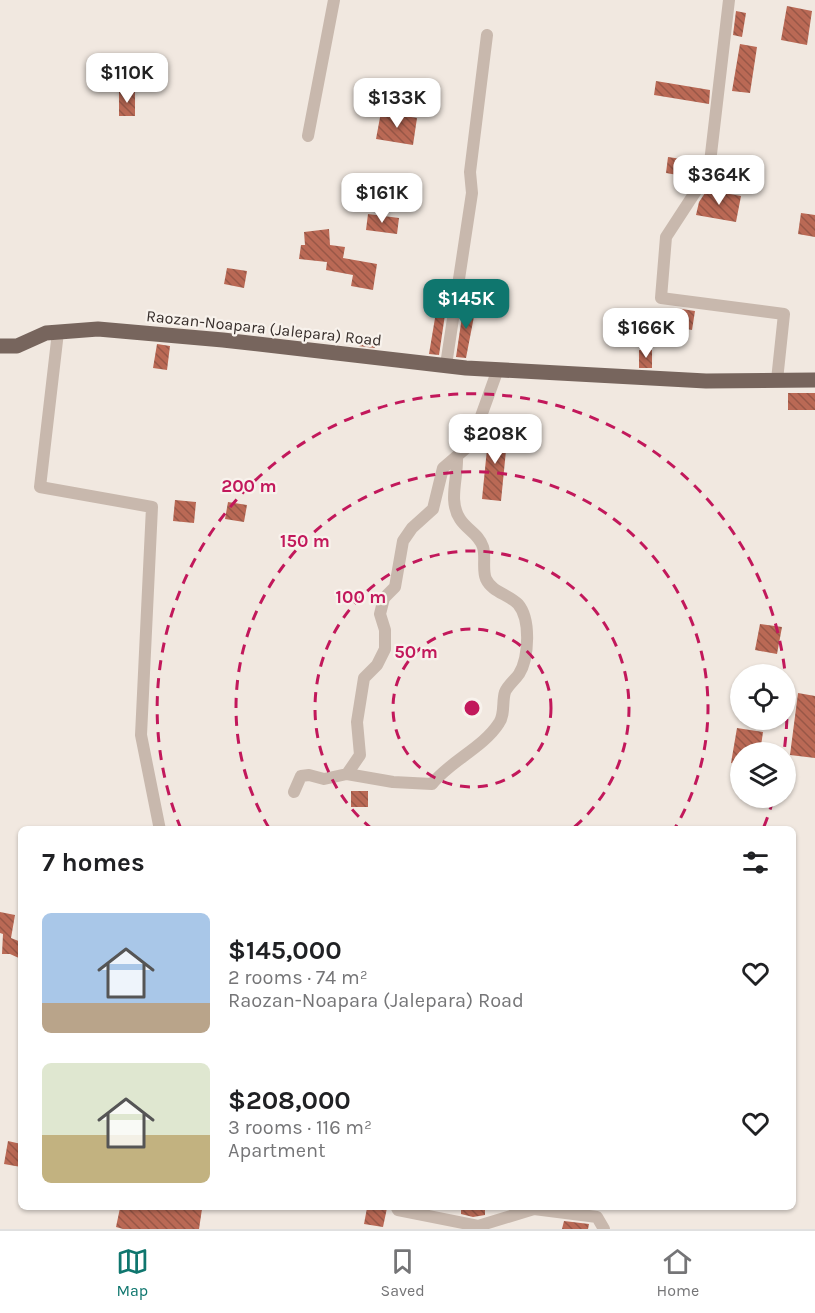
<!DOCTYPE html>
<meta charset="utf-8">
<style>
body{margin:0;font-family:Karla,sans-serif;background:#f6f6f6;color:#202124;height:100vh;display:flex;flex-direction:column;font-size:22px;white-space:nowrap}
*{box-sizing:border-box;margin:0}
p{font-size:20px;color:#757577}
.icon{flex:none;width:33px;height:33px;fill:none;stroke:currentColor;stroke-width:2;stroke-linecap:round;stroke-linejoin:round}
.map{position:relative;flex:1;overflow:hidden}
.drawer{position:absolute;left:18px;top:826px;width:778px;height:384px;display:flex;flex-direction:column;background:#fff;border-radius:9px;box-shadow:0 2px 4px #0004}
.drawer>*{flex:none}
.buttons{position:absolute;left:730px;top:664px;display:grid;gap:12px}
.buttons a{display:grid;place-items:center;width:66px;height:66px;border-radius:50%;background:#fff;box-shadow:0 2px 4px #0004;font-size:30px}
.price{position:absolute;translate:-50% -51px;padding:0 14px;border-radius:12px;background:#fff;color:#222;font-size:20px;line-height:39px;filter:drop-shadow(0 2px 3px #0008)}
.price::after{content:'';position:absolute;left:50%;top:36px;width:18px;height:14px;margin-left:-9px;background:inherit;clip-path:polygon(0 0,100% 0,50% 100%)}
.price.current{background:#0f766e;color:#fff}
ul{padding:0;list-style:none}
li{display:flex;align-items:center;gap:18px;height:150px;padding:0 24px}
li span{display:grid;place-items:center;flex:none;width:168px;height:120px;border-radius:9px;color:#555}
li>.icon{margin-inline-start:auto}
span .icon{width:72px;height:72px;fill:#fffc;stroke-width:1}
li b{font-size:26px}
h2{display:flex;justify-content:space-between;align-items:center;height:72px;padding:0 24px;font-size:26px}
.tab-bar{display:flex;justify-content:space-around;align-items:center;height:84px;border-top:2px solid #e0e0e0;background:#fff;font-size:16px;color:#757577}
.tab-bar a{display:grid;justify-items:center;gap:3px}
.tab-bar .current{color:#0f766e}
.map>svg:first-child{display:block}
.building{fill:url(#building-back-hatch)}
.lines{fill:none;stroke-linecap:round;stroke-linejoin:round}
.minor{stroke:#c8b8ad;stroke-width:12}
.major{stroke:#77655d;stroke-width:15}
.ring{fill:none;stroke:#c2185b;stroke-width:3;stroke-dasharray:10 8}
.labels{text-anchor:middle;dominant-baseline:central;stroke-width:4.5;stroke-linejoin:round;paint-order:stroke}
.street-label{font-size:16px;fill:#372e2b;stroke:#f8f2ec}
.centre{fill:#c2185b;stroke:#f8f2ec;stroke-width:3}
.ring-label{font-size:18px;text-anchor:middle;font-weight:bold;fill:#c2185b;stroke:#f8f2ec;stroke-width:4.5;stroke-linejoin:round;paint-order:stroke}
</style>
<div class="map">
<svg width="815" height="1229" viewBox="0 0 815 1229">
<defs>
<pattern id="building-back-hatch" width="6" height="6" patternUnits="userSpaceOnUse" patternTransform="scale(1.5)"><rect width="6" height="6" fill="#ba6955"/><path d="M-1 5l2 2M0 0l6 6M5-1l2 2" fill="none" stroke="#985747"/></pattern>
</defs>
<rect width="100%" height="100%" fill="#f1e8e0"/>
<path class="building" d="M787 6 812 11 807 45 781 40Z
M736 11 746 13 742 37 733 35Z
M740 44 757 47 750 93 732 91Z
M656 81 710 90 709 104 654 95Z
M119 92H135V116H119Z
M381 112 417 118 413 145 376 139Z
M668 157 702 162 701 168 695 178 666 173Z
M707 190 741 196 736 222 696 215 699 202Z
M801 213 815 215V237L798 234Z
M368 214 399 218 397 234 366 230Z
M329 229 330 245 345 247 343 258 377 264 373 290 351 286 353 275 326 270 327 262 299 259 301 245H305L304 232Z
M227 268 247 271 244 288 224 284Z
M438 300 447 301 439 355 429 354Z
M464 303 476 306 466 358 456 357Z
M675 308 695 311 692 330 671 326Z
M375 338V348L358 346V339Z
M157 344 170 346 167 370 153 368Z
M639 350H652V368H639Z
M788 393H815V410H788Z
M489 429 508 430 501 501 482 499Z
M175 500 196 502 194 523 173 521Z
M228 502 247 505 244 522 225 519Z
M760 624 782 627 777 654 755 650Z
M798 693 815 696V758L790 755Z
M737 728 763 732 760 753H741V765L731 763Z
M351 791H368V807H351Z
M0 912 15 915 11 938 21 942V959L10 954H2L3 934 0 933Z
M8 1141 21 1144V1167L4 1164Z
M120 1208H170L202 1209 199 1229H123L116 1227Z
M367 1208H387L383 1227 364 1224Z
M461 1208H485V1215L473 1217 461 1214Z
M564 1221 589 1224 588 1229H562Z"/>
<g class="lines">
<path class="minor" d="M729 0 709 171 666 237 661 298 784 314 777 380
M308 136 334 0
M58 332 40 487 152 507 141 735 160 830
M446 365 472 193 470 172 487 35
M347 774 360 755 357 722 364 678 377 665 385 649V630L380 614 384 598 395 587 403 541 412 528 433 509 443 468 471 444 498 369
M294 792 301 776 309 775 324 779 347 774 393 782 432 784C450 761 483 748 499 723 505 715 502 701 505 692 508 685 515 680 519 674 529 658 531 619 518 604 508 594 492 592 486 579 482 570 486 557 483 547 479 534 467 530 460 519 448 501 458 478 457 457
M397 1208 398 1210 478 1226 534 1209 597 1217 604 1229"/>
<path class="major" d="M0 346H17L46 333 98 329 223 340 466 368 706 381 815 380"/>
</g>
<g class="ring">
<circle cx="472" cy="708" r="79"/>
<path d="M372 829A157 157 0 1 1 572 829"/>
<path d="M269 828A236 236 0 1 1 675 828"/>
<path d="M773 800A315 315 0 0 1 763 829M181 829A315 315 0 1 1 785 672M786 683A315 315 0 0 1 784 752"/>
</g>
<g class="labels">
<g class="street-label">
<text transform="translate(264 328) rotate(6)">Raozan-Noapara (Jalepara) Road</text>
</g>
</g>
<circle cx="472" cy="708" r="9" class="centre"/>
<g class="ring-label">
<text x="249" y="492">200 m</text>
<text x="305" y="547">150 m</text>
<text x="361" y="603">100 m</text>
<text x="416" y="658">50 m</text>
</g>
</svg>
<div class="buttons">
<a><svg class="icon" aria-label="locate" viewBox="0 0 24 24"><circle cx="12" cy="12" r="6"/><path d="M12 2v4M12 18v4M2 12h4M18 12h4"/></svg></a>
<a><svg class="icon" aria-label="layers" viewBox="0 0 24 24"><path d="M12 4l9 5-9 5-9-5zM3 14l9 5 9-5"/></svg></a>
</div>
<b class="price" style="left:127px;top:104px">$110K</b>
<b class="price" style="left:397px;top:129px">$133K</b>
<b class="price" style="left:719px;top:206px">$364K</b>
<b class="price" style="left:382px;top:224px">$161K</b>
<b class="price current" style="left:466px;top:330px">$145K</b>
<b class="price" style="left:646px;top:359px">$166K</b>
<b class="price" style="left:495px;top:465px">$208K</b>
<section class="drawer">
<h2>7 homes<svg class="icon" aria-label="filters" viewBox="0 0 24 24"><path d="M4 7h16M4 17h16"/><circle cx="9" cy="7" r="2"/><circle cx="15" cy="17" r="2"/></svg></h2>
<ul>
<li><span style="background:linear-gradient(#a9c7e8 75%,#b9a48a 0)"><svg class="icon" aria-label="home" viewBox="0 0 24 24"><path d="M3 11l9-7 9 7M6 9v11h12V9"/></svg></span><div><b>$145,000</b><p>2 rooms · 74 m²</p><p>Raozan-Noapara (Jalepara) Road</p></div><svg class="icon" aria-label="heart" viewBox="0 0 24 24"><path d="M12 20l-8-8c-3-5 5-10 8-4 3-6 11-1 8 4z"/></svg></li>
<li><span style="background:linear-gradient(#dfe7d0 60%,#c2b280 0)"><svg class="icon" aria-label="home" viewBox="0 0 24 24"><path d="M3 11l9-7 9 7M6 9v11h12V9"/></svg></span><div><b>$208,000</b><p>3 rooms · 116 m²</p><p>Apartment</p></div><svg class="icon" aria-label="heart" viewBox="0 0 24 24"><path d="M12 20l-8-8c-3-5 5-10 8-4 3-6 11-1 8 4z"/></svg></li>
</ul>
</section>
</div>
<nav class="tab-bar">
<a class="current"><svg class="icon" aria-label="map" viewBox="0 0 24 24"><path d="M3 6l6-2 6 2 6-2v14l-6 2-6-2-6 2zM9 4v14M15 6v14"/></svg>Map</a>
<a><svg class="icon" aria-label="saved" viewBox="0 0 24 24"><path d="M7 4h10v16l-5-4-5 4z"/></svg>Saved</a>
<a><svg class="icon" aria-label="home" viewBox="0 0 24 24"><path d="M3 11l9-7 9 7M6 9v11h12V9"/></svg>Home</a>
</nav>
